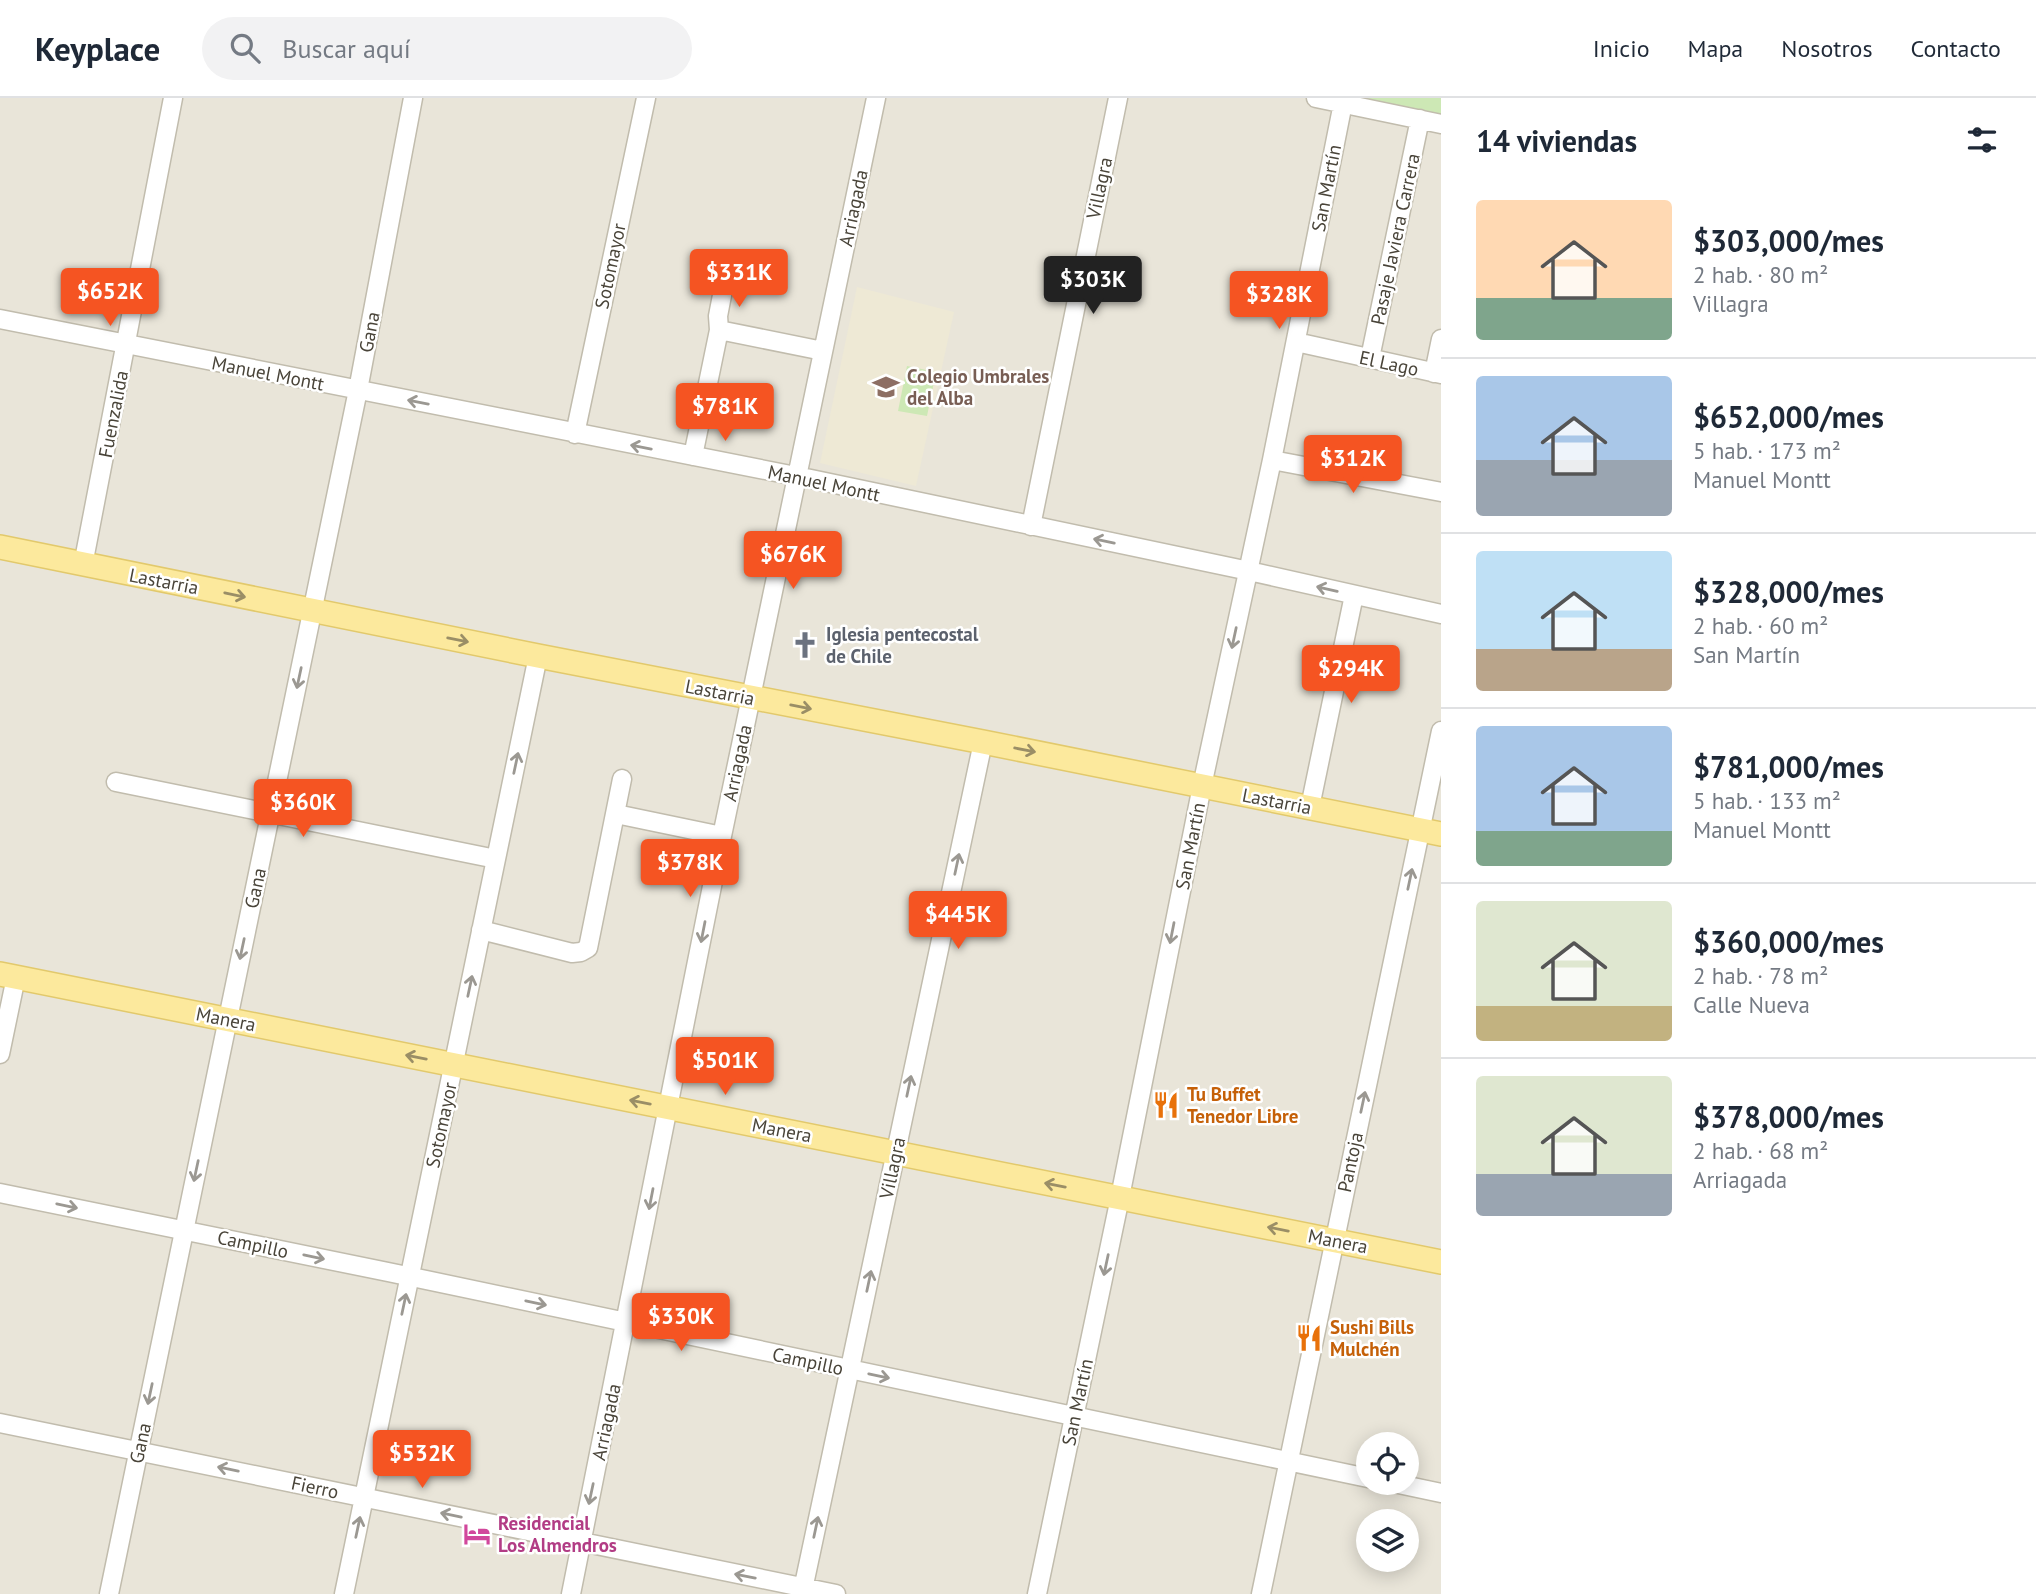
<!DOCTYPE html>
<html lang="es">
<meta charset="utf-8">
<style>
body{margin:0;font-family:"PT Sans",sans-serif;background:#f2f2f3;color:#1f2937;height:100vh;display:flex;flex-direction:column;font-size:26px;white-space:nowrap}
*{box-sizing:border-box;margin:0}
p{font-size:23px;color:#747a83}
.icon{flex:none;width:38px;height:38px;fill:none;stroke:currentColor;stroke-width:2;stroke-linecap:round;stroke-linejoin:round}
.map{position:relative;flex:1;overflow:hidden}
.side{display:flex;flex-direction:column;background:#fff;width:595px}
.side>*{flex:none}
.buttons{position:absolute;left:1356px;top:1334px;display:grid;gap:14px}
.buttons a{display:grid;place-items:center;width:63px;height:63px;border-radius:50%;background:#fff;box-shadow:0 4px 18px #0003;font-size:35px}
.price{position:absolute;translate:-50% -60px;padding:0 16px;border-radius:7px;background:#f55422;color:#fff;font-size:23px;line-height:46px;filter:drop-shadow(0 2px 4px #0008)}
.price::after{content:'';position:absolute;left:50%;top:42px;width:21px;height:16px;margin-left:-10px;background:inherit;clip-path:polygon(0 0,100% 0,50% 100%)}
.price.active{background:#222;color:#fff}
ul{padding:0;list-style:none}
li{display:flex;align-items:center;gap:21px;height:175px;padding:0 35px}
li+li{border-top:2px solid #e0e1e3}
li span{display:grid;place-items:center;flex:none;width:196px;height:140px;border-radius:7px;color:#555}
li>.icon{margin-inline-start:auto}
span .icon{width:84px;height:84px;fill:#fffc;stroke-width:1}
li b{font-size:30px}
h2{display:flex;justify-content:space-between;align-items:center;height:84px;padding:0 35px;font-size:30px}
header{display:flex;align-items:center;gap:42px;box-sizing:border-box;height:98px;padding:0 35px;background:#fff;border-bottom:2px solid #e0e1e3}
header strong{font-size:33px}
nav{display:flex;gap:38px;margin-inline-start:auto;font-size:24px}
.search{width:490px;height:63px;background:#f2f2f3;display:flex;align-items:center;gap:18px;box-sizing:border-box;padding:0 24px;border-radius:38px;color:#747a83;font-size:26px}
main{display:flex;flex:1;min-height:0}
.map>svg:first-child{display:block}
.residential{fill:#e9e5d9;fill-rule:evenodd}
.education{fill:#eee9d5}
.green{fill:#cde8b5}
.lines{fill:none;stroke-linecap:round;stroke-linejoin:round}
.minor-casing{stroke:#c1bcad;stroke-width:21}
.major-casing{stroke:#e2c96c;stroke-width:26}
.minor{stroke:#fff;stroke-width:18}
.major{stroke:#fce99d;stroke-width:23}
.oneway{stroke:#9b9892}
.oneway2{stroke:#9a8e66}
.labels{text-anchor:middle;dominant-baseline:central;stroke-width:5;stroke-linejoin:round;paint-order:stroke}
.street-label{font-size:19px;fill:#494439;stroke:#fff}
.education-label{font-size:19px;font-weight:bold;fill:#785e54;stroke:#fff;text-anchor:start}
.worship-label{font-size:19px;font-weight:bold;fill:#5b616d;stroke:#fff;text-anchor:start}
.food-label{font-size:19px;font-weight:bold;fill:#c56008;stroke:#fff;text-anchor:start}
.hotel-label{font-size:19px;font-weight:bold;fill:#b23c85;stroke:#fff;text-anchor:start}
</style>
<header>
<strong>Keyplace</strong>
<div class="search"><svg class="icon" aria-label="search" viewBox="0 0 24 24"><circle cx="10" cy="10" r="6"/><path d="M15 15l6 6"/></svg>Buscar aquí</div>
<nav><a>Inicio</a><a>Mapa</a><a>Nosotros</a><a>Contacto</a></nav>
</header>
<main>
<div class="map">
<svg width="1441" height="1496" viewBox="0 0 1441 1496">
<rect width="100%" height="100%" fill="#f5f3eb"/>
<path class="residential" d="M0 0H1441V1496H0ZM1368 1346H1407V1384H1368ZM1368 1423H1407V1461H1368Z"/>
<path class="education" d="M857 189 954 214 916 388 820 365Z"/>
<path class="green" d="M1359 0H1441V21Z
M907 268 936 274 927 318 898 313Z"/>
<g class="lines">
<defs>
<path id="minor" d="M1316 0 1441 26
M0 221 811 381 1249 473 1441 516
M719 232 718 218 724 187
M1296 244 1441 276
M1370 260 1420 21
M1434 275 1441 241
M575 336 646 0
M693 358 719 232 823 253
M1272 362 1441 394
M1031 428 1118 0
M83 467 173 0
M116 684 496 761
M1310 709 1354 497
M616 716 722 738
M481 832 572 855 581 854 588 850 622 681
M0 956 16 879
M0 1095 388 1174 1368 1380
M0 1325 836 1496
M1389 1384 1441 1395
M109 1496 358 292 413 0
M344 1496 538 558
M571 1496 722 738 876 0
M802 1496 983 644
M1037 1496 1118 1109 1202 688 1272 362 1344 0
M1261 1496 1441 633"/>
<path id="major" d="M0 449 538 558 983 644 1441 736
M0 876 1441 1164"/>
</defs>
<use href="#minor" class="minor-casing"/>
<use href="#major" class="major-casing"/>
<use href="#minor" class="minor"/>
<use href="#major" class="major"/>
</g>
<defs><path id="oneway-shaft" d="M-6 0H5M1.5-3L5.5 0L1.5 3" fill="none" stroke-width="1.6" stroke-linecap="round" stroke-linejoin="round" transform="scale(1.75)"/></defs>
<g class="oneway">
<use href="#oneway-shaft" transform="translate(418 304) rotate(-169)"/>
<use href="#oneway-shaft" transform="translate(641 349) rotate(-169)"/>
<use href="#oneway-shaft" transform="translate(1104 443) rotate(-168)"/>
<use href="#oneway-shaft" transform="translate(1327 491) rotate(-167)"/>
<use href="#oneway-shaft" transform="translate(1234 540) rotate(102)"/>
<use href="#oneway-shaft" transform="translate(299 580) rotate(102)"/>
<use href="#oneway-shaft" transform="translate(516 665) rotate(-78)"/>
<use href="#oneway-shaft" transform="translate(957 766) rotate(-78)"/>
<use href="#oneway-shaft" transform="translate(1410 781) rotate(-78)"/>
<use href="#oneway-shaft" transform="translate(703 834) rotate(101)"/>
<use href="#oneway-shaft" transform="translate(1172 835) rotate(101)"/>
<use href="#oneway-shaft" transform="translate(242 851) rotate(102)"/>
<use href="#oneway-shaft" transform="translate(470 888) rotate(-78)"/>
<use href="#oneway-shaft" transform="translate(909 988) rotate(-78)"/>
<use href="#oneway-shaft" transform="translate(1363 1004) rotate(-78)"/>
<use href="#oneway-shaft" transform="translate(196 1073) rotate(102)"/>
<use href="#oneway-shaft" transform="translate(651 1101) rotate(101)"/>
<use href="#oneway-shaft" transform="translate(67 1108) rotate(12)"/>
<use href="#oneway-shaft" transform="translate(314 1159) rotate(12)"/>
<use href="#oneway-shaft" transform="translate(1106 1167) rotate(102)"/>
<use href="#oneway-shaft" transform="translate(869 1183) rotate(-78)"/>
<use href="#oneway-shaft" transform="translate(536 1205) rotate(12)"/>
<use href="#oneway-shaft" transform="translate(404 1206) rotate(-78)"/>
<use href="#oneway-shaft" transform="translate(879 1278) rotate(12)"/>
<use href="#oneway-shaft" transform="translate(150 1296) rotate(102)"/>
<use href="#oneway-shaft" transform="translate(228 1371) rotate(-168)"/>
<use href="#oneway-shaft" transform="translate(591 1396) rotate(102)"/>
<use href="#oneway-shaft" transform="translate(451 1417) rotate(-168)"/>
<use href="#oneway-shaft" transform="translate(358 1429) rotate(-78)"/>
<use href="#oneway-shaft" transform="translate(816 1429) rotate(-78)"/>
<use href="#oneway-shaft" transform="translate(745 1478) rotate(-169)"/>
</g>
<g class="oneway2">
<use href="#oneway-shaft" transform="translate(235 497) rotate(12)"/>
<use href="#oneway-shaft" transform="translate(458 542) rotate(11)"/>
<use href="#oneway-shaft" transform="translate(801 609) rotate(11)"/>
<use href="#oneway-shaft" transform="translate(1025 652) rotate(11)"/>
<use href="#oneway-shaft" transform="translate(416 959) rotate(-169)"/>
<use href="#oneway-shaft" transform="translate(640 1004) rotate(-169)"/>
<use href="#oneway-shaft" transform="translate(1055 1087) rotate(-169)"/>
<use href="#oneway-shaft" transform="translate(1278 1131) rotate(-169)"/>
</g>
<defs>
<symbol id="school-bare" viewBox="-9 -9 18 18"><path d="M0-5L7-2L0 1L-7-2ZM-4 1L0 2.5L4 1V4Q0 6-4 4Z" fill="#8d6e63" stroke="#fff" stroke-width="2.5" paint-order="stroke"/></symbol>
<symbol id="church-bare" viewBox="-9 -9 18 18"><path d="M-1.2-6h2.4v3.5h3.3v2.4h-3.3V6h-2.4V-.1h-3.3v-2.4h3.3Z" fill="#6b7280" stroke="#fff" stroke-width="2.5" paint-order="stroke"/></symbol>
<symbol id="restaurant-bare" viewBox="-9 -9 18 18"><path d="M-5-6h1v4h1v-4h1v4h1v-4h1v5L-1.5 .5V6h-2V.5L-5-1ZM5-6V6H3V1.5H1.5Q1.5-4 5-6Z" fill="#e8710a" stroke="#fff" stroke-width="2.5" paint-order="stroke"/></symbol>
<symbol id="hotel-bare" viewBox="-9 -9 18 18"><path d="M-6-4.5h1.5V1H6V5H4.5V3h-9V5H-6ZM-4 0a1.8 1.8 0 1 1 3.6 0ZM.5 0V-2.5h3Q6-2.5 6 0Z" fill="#d1479c" stroke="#fff" stroke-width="2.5" paint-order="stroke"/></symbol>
</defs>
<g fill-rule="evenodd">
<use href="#school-bare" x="867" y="270" width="38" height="38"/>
<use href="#church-bare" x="786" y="528" width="38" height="38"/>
<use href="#restaurant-bare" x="1147" y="988" width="38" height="38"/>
<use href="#restaurant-bare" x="1290" y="1221" width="38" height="38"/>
<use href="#hotel-bare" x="458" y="1417" width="38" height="38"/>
</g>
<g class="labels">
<g class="street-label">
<text transform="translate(1099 90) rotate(-78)">Villagra</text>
<text transform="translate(1326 90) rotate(-79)">San Martín</text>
<text transform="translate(853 110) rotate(-78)">Arriagada</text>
<text transform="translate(1395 141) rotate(-78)">Pasaje Javiera Carrera</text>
<text transform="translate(610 168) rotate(-78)">Sotomayor</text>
<text transform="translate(369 234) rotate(-79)">Gana</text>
<text transform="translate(1389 265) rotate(12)">El Lago</text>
<text transform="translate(268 275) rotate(11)">Manuel Montt</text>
<text transform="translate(113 316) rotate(-79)">Fuenzalida</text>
<text transform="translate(824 385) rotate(12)">Manuel Montt</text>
<text transform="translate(164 483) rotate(11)">Lastarria</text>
<text transform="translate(720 594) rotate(11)">Lastarria</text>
<text transform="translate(737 665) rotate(-78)">Arriagada</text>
<text transform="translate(1277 703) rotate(11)">Lastarria</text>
<text transform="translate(1190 748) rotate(-79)">San Martín</text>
<text transform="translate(255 790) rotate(-78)">Gana</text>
<text transform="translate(226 921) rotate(11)">Manera</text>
<text transform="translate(441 1027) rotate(-78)">Sotomayor</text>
<text transform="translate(782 1032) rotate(11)">Manera</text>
<text transform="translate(1350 1064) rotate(-78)">Pantoja</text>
<text transform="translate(892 1070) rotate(-78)">Villagra</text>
<text transform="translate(1338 1143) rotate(11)">Manera</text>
<text transform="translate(253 1146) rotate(12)">Campillo</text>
<text transform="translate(808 1263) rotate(12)">Campillo</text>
<text transform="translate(1077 1304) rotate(-78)">San Martín</text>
<text transform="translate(606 1324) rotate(-78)">Arriagada</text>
<text transform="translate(140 1345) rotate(-78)">Gana</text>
<text transform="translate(315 1389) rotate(12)">Fierro</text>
</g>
<g class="education-label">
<text x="907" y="278">Colegio Umbrales<tspan x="907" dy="22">del Alba</tspan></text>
</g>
<g class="worship-label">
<text x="826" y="536">Iglesia pentecostal<tspan x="826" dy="22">de Chile</tspan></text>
</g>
<g class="food-label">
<text x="1187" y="996">Tu Buffet<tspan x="1187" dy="22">Tenedor Libre</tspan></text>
<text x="1330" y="1229">Sushi Bills<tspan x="1330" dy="22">Mulchén</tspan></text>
</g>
<g class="hotel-label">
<text x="498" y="1425">Residencial<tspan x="498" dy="22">Los Almendros</tspan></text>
</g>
</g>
</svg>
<div class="buttons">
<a><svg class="icon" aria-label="locate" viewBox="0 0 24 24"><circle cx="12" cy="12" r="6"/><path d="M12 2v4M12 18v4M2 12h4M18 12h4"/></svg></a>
<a><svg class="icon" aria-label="layers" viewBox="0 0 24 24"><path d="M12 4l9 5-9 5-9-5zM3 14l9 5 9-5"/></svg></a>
</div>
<b class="price" style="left:739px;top:211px">$331K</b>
<b class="price active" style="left:1093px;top:218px">$303K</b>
<b class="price" style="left:110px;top:230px">$652K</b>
<b class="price" style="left:1279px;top:233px">$328K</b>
<b class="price" style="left:725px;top:345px">$781K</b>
<b class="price" style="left:1353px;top:397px">$312K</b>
<b class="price" style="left:793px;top:493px">$676K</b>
<b class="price" style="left:1351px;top:607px">$294K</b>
<b class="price" style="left:303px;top:741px">$360K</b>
<b class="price" style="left:690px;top:801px">$378K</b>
<b class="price" style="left:958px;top:853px">$445K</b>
<b class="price" style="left:725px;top:999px">$501K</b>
<b class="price" style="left:681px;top:1255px">$330K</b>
<b class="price" style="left:422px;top:1392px">$532K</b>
</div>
<section class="side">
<h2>14 viviendas<svg class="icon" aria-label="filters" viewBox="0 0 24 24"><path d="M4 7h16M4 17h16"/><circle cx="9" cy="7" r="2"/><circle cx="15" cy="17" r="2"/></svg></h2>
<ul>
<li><span style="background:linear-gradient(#ffd9b3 70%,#7fa58c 0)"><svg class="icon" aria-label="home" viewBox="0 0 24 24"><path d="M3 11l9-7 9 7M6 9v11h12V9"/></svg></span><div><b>$303,000/mes</b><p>2 hab. · 80 m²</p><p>Villagra</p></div></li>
<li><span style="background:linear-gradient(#a9c7e8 60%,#9aa5b1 0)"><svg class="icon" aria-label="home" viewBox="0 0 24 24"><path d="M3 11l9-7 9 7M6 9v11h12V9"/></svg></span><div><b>$652,000/mes</b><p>5 hab. · 173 m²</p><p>Manuel Montt</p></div></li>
<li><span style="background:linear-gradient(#bfe0f5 70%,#b9a48a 0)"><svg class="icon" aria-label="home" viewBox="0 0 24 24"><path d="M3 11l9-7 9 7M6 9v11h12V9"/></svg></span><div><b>$328,000/mes</b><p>2 hab. · 60 m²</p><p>San Martín</p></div></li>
<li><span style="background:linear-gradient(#a9c7e8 75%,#7fa58c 0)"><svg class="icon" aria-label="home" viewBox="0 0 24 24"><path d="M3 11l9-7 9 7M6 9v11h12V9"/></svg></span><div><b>$781,000/mes</b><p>5 hab. · 133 m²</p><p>Manuel Montt</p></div></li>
<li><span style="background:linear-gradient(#dfe7d0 75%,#c2b280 0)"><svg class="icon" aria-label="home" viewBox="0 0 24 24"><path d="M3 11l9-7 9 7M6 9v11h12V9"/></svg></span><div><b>$360,000/mes</b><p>2 hab. · 78 m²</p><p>Calle Nueva</p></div></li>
<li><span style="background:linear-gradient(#dfe7d0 70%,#9aa5b1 0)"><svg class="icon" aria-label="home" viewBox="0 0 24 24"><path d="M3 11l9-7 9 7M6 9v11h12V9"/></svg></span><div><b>$378,000/mes</b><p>2 hab. · 68 m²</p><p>Arriagada</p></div></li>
</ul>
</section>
</main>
